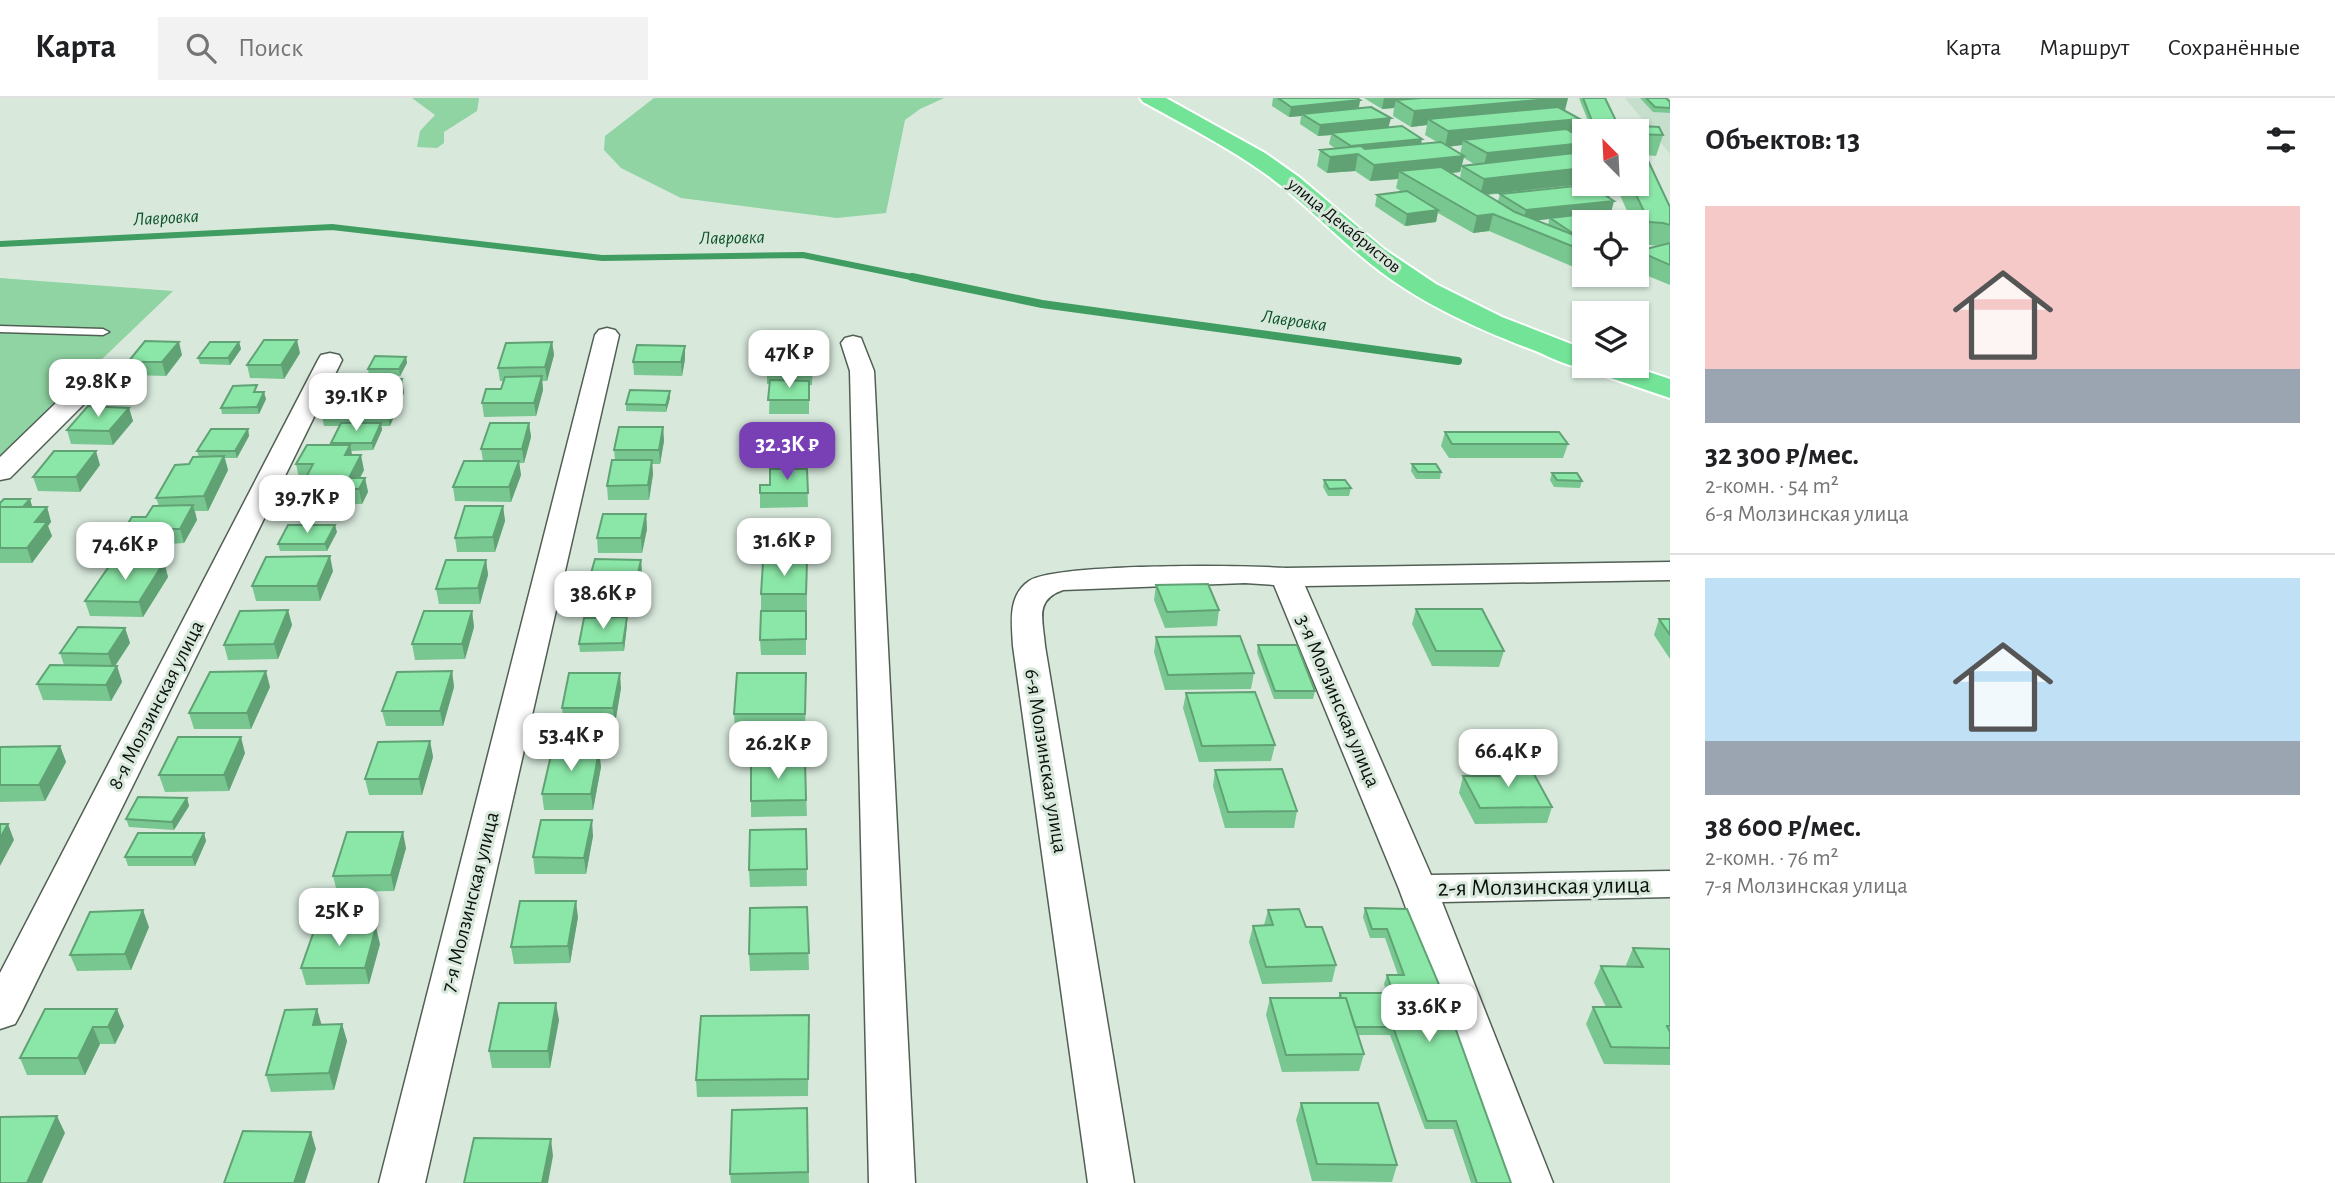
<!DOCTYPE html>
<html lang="ru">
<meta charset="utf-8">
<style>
body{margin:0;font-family:"Alegreya Sans",sans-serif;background:#f2f2f2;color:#202124;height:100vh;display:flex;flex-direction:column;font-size:26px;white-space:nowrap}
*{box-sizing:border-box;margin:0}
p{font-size:23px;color:#757577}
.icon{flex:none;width:38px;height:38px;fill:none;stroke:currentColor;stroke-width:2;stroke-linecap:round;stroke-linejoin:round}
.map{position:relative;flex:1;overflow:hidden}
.sheet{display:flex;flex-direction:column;background:#fff;width:665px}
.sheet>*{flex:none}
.needle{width:46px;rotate:336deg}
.tools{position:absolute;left:1572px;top:21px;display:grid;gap:14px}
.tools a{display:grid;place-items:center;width:77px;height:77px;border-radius:0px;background:#fff;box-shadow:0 2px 5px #0004;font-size:35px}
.price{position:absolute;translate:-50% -60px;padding:0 16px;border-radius:14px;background:#fff;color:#222;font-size:23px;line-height:46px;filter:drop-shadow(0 2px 4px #0008)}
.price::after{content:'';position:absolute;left:50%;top:42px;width:21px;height:16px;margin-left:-10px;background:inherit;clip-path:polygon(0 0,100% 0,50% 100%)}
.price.active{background:#7940b6;color:#fff}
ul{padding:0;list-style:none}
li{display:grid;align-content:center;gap:14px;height:371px;padding:0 35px}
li+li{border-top:2px solid #e0e0e0}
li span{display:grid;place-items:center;height:217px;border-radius:0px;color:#555}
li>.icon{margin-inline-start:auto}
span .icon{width:126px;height:126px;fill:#fffc;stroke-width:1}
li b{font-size:30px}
h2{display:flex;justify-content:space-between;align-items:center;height:84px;padding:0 35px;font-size:30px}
header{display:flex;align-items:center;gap:42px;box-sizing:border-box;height:98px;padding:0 35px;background:#fff;border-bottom:2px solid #e0e0e0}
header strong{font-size:33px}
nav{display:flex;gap:38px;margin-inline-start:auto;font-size:24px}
.search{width:490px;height:63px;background:#f2f2f2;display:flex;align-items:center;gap:18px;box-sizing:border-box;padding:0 24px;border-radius:0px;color:#757577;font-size:26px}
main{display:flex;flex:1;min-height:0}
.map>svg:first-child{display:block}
.built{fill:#c6decc}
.green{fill:#8fd4a2}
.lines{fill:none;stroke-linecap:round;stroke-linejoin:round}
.stream-far1{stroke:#409d61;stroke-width:6}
.stream{stroke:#409d61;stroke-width:8}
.lane-casing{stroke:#515f54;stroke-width:3}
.street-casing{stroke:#515f54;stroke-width:3}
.highway-casing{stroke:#fff;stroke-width:4}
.lane{fill:#fff;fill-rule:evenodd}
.street{fill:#fff;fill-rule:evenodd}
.highway{fill:#73e398;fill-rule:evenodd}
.wall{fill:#78c790;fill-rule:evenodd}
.shaded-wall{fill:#61a275}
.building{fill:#8be7a7;stroke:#61a275;stroke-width:2}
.labels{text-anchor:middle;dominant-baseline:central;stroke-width:6;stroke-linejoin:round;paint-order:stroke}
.far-street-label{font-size:18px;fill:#0c110d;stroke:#d8e9dc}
.far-water-label{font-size:19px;font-style:italic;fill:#0b522a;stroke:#d8e9dc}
.street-label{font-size:21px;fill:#0c110d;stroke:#d8e9dc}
.near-street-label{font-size:24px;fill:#0c110d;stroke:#d8e9dc}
</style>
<header>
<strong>Карта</strong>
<div class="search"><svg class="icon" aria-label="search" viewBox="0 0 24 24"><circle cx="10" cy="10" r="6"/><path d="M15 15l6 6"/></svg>Поиск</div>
<nav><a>Карта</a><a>Маршрут</a><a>Сохранённые</a></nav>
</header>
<main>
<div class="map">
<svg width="1670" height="1085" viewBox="0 0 1670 1085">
<rect width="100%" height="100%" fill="#d8e9dc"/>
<path class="built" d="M1625 0H1670V56Z"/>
<path class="green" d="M412 0H479V1L477 13 444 34V45L437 50 417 49 420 33 435 17Z
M654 0H944L920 11 905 22 886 115 837 120 681 100 621 70 604 52 605 38Z
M0 180 173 193 0 359Z"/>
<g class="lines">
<path class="stream-far1" d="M0 146 332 129 602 160 803 157 921 181"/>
<path class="stream" d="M912 179 1042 206 1458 263"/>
<defs>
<path id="lane" d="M0 228 103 231 109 234 103 237 0 234Z"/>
<path id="street" d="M607 230 615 232 619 237 425 1085H379L595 237 599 232Z
M853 238 861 240 874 273 915 1085H869L850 273 841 245 845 240Z
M330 255 339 257 342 262 21 915 15 926 0 931V875L318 262 321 257Z
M101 268 110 270 113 275 110 280 10 380 0 382V359L92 270Z
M1670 464V482L1305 488 1431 777 1670 773V799L1442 804 1553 1085H1507L1399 791 1274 487 1245 485 1063 492C1034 502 1043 522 1045 548L1134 1085H1088L1013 548C1012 526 1007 498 1029 483 1055 465 1246 467 1286 470Z"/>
<path id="highway" d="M1140 0H1166L1265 55 1299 79 1384 151 1436 186 1502 219 1584 251V268H1631L1670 281V300L1593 274 1589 269C1572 272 1549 258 1533 252 1480 232 1426 208 1381 174 1341 144 1308 107 1267 77 1228 49 1185 27 1143 4Z"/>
</defs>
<use href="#lane" class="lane-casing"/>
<use href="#street" class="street-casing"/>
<use href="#highway" class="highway-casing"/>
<use href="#lane" class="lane"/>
<use href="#street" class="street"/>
<use href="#highway" class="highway"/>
</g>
<path class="wall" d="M1273 0H1357L1360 2 1359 10 1389 30 1421 46 1437 44 1425 37 1427 27 1411 29 1393 18 1394 10 1382 11 1364 0H1568L1565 13 1576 36 1584 41V86L1487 97 1498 103 1500 96H1610L1609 100 1611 115H1603L1584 124 1583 173 1489 133 1473 135 1438 115 1436 124 1405 128 1375 108 1377 97 1402 94 1396 90 1398 81 1370 83 1355 73 1327 75 1317 68 1320 52 1336 51 1329 46 1331 37 1318 38 1300 26 1301 18 1289 19 1272 8ZM1462 47 1460 56 1448 49ZM1464 60 1474 66 1462 68 1460 80 1451 75 1460 74ZM1549 121 1548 127 1537 122Z
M1579 0H1605L1618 27 1663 37 1656 58 1646 57 1670 109V187L1636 173V159L1638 153 1658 148 1642 146 1636 133V124H1632L1615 86H1636V33H1592Z
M1640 0H1666L1670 4V15L1653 14Z
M239 244 241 251 230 267 200 266 198 260Z
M552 244 554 257 547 283H542L543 292 536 318 484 319 482 305 501 291 503 283H500L498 270Z
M685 248V261L682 278 634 277 633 264Z
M813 251 812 287H809V316H769L770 286H767V273Z
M300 255 284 281 250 280 247 267Z
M182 257 166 278 131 277 128 264Z
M406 259 407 265 400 278H369L368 271Z
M145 281 147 288 138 298 95 297 93 290Z
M402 281 404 295 390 328H381L382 332 373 352 351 353 352 357 364 372 360 380H365L368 394 362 406 303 405 300 391 305 380H299L296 366 331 347V345L340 328H324L321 314 346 301Z
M670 300 666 314 626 313V306Z
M266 301 259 316H222L221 310Z
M129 310 133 323 113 347 71 346 67 332Z
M529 325 531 339 524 365H519L521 377 511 404 455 403 453 389 483 363 481 351Z
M809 326 808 366H772V352Z
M663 329 664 343 660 366H652L653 376 649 402H608L607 388 615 362 614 352Z
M248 331 249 338 237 360H225L228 372 208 413H195L197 422 184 445 169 446 164 453H125L120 438 159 408 156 400 189 366 199 359 197 353Z
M1445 334 1568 346 1563 360H1449L1441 348Z
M1412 366 1441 374 1440 381H1416L1411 373Z
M100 367 80 394 38 393 33 379Z
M807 371 808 409 760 410V387H770Z
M1552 375 1582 383 1580 390 1554 389 1550 382Z
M1324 382 1351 390 1349 398H1328L1323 389Z
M30 401 32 409H47L51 424 48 428 52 438 32 465H0V405Z
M503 408 505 423 495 454H457L455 440Z
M646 416 647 431 642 455H598L597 440Z
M807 421V463L755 464V449Z
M337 434 327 453H280L278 446Z
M486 462 488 477 480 506H439L436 491Z
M641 462 642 476 636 502 590 501 588 486Z
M164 464 168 479 143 519 90 518 85 503Z
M333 473 320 503H256L252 488Z
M807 479V512H761V496Z
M1156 487 1219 512 1217 528 1165 530 1154 502Z
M1416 511 1504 553 1499 569 1432 568 1412 526Z
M288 512 292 527 278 561 228 562 224 547Z
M472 513 474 529 465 561 415 562 412 546Z
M806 513V557H761L760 542Z
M627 519V527L624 553 580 554 579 546Z
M1659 521H1670V561L1654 537Z
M125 530 130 545 115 568H117L122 584 111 603 43 602 37 586 64 567 60 555Z
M1156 539 1254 575 1251 591 1165 592 1154 554Z
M1258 547 1315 593 1313 601H1274L1257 555Z
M452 573 454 589 443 628H386L382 613Z
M270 589 251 631H194L189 615Z
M621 590 615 626H564L562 610Z
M806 591 805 632H735L734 616Z
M1186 595 1275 647 1271 663 1199 664 1183 610Z
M430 643 433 659 422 697H369L365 681Z
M60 648 66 664 45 703 0 704V649Z
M599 653 601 669 593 712H544L542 696Z
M245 655 229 693 165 694 159 677Z
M805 662 807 718 751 719V703Z
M1494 667 1552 709 1547 725 1475 726 1459 695 1463 678H1490Z
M1215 672 1297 713 1294 730H1225L1213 688Z
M187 700 189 708 174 732 129 729 126 721Z
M806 731 807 788 750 789 749 772Z
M204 735 206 743 195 768H128L125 759Z
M593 738 586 776H535L533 759Z
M406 750 394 793 337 794 333 778Z
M807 809 809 872 750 873 749 856Z
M1365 810 1407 811 1511 1085H1471L1453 1031H1425L1390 937H1358L1364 956 1359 973 1282 974 1266 917 1270 900H1338L1340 895H1387L1384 886 1387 877H1398L1385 840H1370L1363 819Z
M1268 812 1306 829 1336 867 1332 884 1262 886 1249 844 1253 828 1264 827Z
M578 819 570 865 514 866 511 849Z
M149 829 131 872 77 873 70 857Z
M380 846 369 886 306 887 301 870Z
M1633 850 1670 851V967L1604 966 1586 926 1593 909H1606L1594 885 1601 868 1627 869 1626 867Z
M45 911 124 928 115 946H100L85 977H27L20 960Z
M317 911 321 927 342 926 347 943 334 992 271 994 266 977Z
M809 917 808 998 697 999 696 982Z
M559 922 550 970H492L489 953Z
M1301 1005 1397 1067 1392 1084 1312 1083 1296 1022Z
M807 1010 809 1085H731L730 1076Z"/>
<path class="shaded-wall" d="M1384 0H1500L1396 2 1394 10 1382 11Z
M1558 0H1568L1564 15 1428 21 1427 27 1411 29 1414 13Z
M1360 2 1358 12 1302 16 1301 18 1289 19 1291 9Z
M1391 20 1388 31 1331 35V37L1318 38 1320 27Z
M1580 21 1576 36 1463 42 1462 47 1445 49 1448 33Z
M1422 41 1420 52 1358 56 1355 73 1327 75 1330 59 1349 57 1351 48Z
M1584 45V61L1483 71 1487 55Z
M1464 58 1460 74 1410 79 1399 73 1398 81 1370 83 1374 67Z
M1584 70V86L1480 97 1484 81Z
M1603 96H1610L1608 104 1614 103 1611 115 1552 121 1550 120 1549 121 1523 124 1526 112Z
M1438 112 1436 124 1405 128 1407 116Z
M1493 116 1489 133 1473 135 1477 118Z
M297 242 300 255 284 281 281 267Z
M179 244 182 257 166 278 162 264Z
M239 244 241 251 230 267 228 260Z
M552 244 554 257 547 283 545 269Z
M685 248V261L682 278 681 264Z
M406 259 407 265 400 278 399 271Z
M542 278 543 292 536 318 534 305Z
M145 281 147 288 138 298 136 291Z
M402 281 404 295 390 328 387 314Z
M670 293V300L666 314V307Z
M264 294 266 301 259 316 257 309Z
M129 310 133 323 113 347 109 333Z
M381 325 382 332 373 352 372 345Z
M529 325 531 339 524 365 522 351Z
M663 329 664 343 660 366 659 352Z
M248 331 249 338 237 360 235 353Z
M350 347 353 361 345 357Z
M96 353 100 367 80 394 76 379Z
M361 357 364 372 354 391 349 380Z
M224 358 228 372 208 413 204 398Z
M652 362 653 376 649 402 648 387Z
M519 363 521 377 511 404 509 389Z
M365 380 368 394 362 406 359 391Z
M30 401 32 408 19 424 17 417Z
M193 407 197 422 184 445 180 431Z
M503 408 505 423 495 454 493 439Z
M47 409 51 424 48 428 52 438 32 465 27 450 35 424Z
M646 416 647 431 642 455 641 440Z
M335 427 337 434 327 453 325 446Z
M165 431 169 446 164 453 160 438Z
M330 458 333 473 320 503 317 488Z
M486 462 488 477 480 506 478 490Z
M641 462 642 476 636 502 635 487Z
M164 464 168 479 143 519 139 504Z
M288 512 292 527 278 561 274 546Z
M472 513 474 529 465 561 462 546Z
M627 519V527L624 553 623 545Z
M125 530 130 545 113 571 108 556Z
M117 568 122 584 111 603 106 587Z
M266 573 270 589 251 631 247 615Z
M452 573 454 589 443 628 440 613Z
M620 575 621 590 615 626 613 610Z
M241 639 245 655 229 693 224 677Z
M430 643 433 659 422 697 419 681Z
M60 648 66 664 45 703 39 687Z
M599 653 601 669 593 712 591 696Z
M187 700 189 708 174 732 172 724Z
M592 722 593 738 586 776 584 760Z
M8 726 14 742 0 768V740Z
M403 734 406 750 394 793 391 777Z
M204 735 206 743 195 768 192 759Z
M576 803 578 819 570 865 568 848Z
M143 812 149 829 131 872 125 856Z
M376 829 380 846 369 886 365 870Z
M556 905 559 922 550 970 548 953Z
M117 911 124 928 115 946 108 929Z
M317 911 322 928 313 927Z
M342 926 347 943 334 992 329 975Z
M93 929 100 946 85 977 78 960Z
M57 1018 65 1035 42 1085H27Z
M311 1034 316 1051 305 1085H294Z
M551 1041 553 1058 548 1085H542Z"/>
<path class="building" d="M1278 0H1357L1360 2 1291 9Z
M1421 0H1561L1414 13 1396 2Z
M1583 0H1605L1618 27 1603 26 1601 33H1596Z
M1646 0H1666L1670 4V10L1655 9Z
M1371 9 1391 20 1320 27 1302 16Z
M1558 9 1580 21 1448 33 1428 21Z
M1603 26 1659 29 1663 37 1636 36V33H1607Z
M1402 28 1422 41 1351 48 1331 35Z
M1566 31 1584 41V45L1487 55 1463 42Z
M1636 37 1670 109V127L1663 125 1649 124 1631 86H1636Z
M1441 44 1464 58 1374 67 1358 56 1330 59 1320 52 1361 48 1365 51Z
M1583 54 1584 70 1484 81 1462 68Z
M1441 69 1515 114 1584 141V153L1493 116 1477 118 1399 73Z
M1594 86 1610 96H1603L1614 103 1526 112 1500 96Z
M1407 93 1438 112 1407 116 1377 97Z
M1601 114 1617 124H1584V137L1577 138 1550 120Z
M1670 145V167L1638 153Z
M264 242H297L281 267H247Z
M145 243 179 244 162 264H128Z
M210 244H239L228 260H198Z
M552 244 545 269 498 270 506 245Z
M637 247 685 248 681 264H633Z
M769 250 813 251 812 273H767Z
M375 258 406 259 399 271H368Z
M542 278 534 305H482L486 291H501L505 279Z
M102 280 145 281 136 291 93 290Z
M402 281 387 314H321L327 301H346L356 282Z
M770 282 809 283V302H768Z
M257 287 254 294H264L257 309 221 310 233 288Z
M630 292 670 293 666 307 626 306Z
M88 308 129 310 109 333 67 332Z
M341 325H381L372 345H331Z
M490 325H529L522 351H481Z
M774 326H809L808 352H772Z
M619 329H663L659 352H614Z
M211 331H248L235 353H197Z
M1445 334H1559L1568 346H1452Z
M307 347H350L345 357H361L349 380H365L359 391H300L313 366H296Z
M54 353H96L76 379H33Z
M224 358 204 398 156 400 175 367 189 366 193 359Z
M612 362H652L648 387 607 388Z
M464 363H519L509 389H453Z
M1412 366H1436L1441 374H1418Z
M770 371H807L808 395H760V387H770Z
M1552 375H1577L1582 383 1557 382Z
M1324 382H1345L1351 390 1329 391Z
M4 401H30L23 409H0V405Z
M193 407 180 431H165L160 438H120L132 419H146L153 408Z
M465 408H503L493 439 455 440Z
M0 409H47L35 424H47L27 450H0Z
M603 416H646L641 440H597Z
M765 421H807V448L755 449 756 432H765Z
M288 427H335L325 446H278Z
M330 458 317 488H252L266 459Z
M595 461 641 462 635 487 588 486Z
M446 462H486L478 490 436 491Z
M112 464H164L139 504 85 503Z
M763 464H807L806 496H761Z
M1208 486 1219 512 1167 514 1156 487Z
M1416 511H1482L1504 553H1436Z
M288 512 274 546 224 547 240 513Z
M424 513H472L462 546H412Z
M761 513H806V541L760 542Z
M627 519 623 545 579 546 584 520Z
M1659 521H1670V537Z
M78 529 125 530 108 556 60 555Z
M1240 538 1254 575 1168 577 1156 539Z
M1258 547H1297L1315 593H1275Z
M50 567 117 568 106 587 37 586Z
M266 573 247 615H189L210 574Z
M452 573 440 613H382L397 574Z
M569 575H620L613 610H562Z
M737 575H806L805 616H734Z
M1255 594 1275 647 1202 648 1186 595Z
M178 639H241L224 677H159Z
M430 643 419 681H365L378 644Z
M60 648 39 687H0V649Z
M552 653H599L591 696H542Z
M805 662 806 702 751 703V663Z
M1494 667H1529L1552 709 1480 710 1463 678H1499Z
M1282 671 1297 713 1228 714 1215 672Z
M138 699 187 700 172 724 126 721Z
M541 722H592L584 760 533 759Z
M0 726H8L0 740Z
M806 731 807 771 749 772 750 732Z
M347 734H403L391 777 333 778Z
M138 735H204L192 759H125Z
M520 803H576L568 848 511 849Z
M807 809 809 855 749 856 750 810Z
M1365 810 1407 811 1443 896 1511 1085H1477L1456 1023H1427L1393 929H1355L1346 900H1341L1340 895H1393L1387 877H1404L1387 831H1372Z
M1299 811 1306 829H1322L1336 867 1266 869 1253 828 1273 827 1268 812Z
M143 812 125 856 70 857 90 814Z
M376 829 365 870H301L315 830Z
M1633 850 1670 851V928H1667L1670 934V950L1611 949 1593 909H1621L1601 868 1643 869Z
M1270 900H1346L1364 956 1286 957Z
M499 905H556L548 953H489Z
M45 911H117L108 929H93L78 960H20Z
M317 911 313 927 342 926 329 975 266 977 285 912Z
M809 917 808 981 696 982 701 918Z
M1301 1005H1378L1397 1067 1317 1066Z
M807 1010 808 1074 730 1076 732 1012Z
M57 1018 27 1085H0V1019Z
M243 1033 311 1034 294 1085H224Z
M474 1040 551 1041 542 1085H464Z"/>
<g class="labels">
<g class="far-street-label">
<text transform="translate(1344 128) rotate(39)">улица Декабристов</text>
</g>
<g class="far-water-label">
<text transform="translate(166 120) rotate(-3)">Лавровка</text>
<text transform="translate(732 140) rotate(-1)">Лавровка</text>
<text transform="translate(1294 223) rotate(8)">Лавровка</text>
</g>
<g class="street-label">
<text transform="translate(1338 603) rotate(67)">3-я Молзинская улица</text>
<text transform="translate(156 607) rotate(-63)">8-я Молзинская улица</text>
<text transform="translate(1046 663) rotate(81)">6-я Молзинская улица</text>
<text transform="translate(470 804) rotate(-76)">7-я Молзинская улица</text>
</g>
<g class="near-street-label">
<text transform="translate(1544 789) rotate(-1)">2-я Молзинская улица</text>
</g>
</g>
</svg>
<div class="tools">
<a><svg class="needle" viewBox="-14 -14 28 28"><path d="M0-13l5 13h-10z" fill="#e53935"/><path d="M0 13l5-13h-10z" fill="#757577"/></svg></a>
<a><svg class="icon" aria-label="locate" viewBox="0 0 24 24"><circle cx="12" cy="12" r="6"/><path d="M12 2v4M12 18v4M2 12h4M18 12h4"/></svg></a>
<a><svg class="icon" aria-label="layers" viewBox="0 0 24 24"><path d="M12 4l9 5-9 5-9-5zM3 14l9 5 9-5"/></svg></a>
</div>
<b class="price" style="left:789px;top:292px">47K ₽</b>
<b class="price" style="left:98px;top:321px">29.8K ₽</b>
<b class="price" style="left:356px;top:335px">39.1K ₽</b>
<b class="price active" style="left:787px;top:384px">32.3K ₽</b>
<b class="price" style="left:307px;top:437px">39.7K ₽</b>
<b class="price" style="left:784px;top:480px">31.6K ₽</b>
<b class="price" style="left:125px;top:484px">74.6K ₽</b>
<b class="price" style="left:603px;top:533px">38.6K ₽</b>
<b class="price" style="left:571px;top:675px">53.4K ₽</b>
<b class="price" style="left:778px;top:683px">26.2K ₽</b>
<b class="price" style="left:1508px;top:691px">66.4K ₽</b>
<b class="price" style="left:339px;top:850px">25K ₽</b>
<b class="price" style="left:1429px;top:946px">33.6K ₽</b>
</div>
<section class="sheet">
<h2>Объектов: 13<svg class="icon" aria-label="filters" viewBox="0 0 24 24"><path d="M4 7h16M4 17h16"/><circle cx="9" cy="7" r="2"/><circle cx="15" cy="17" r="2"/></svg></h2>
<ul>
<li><span style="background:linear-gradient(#f6c9c9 75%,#9aa5b1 0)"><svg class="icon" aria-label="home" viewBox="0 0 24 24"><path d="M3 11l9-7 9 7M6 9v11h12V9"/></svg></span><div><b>32 300 ₽/мес.</b><p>2-комн. · 54 m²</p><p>6-я Молзинская улица</p></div></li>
<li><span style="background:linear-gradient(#bfe0f5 75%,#9aa5b1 0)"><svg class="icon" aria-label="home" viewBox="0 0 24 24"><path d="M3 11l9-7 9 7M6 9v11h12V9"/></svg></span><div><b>38 600 ₽/мес.</b><p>2-комн. · 76 m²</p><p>7-я Молзинская улица</p></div></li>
</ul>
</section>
</main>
